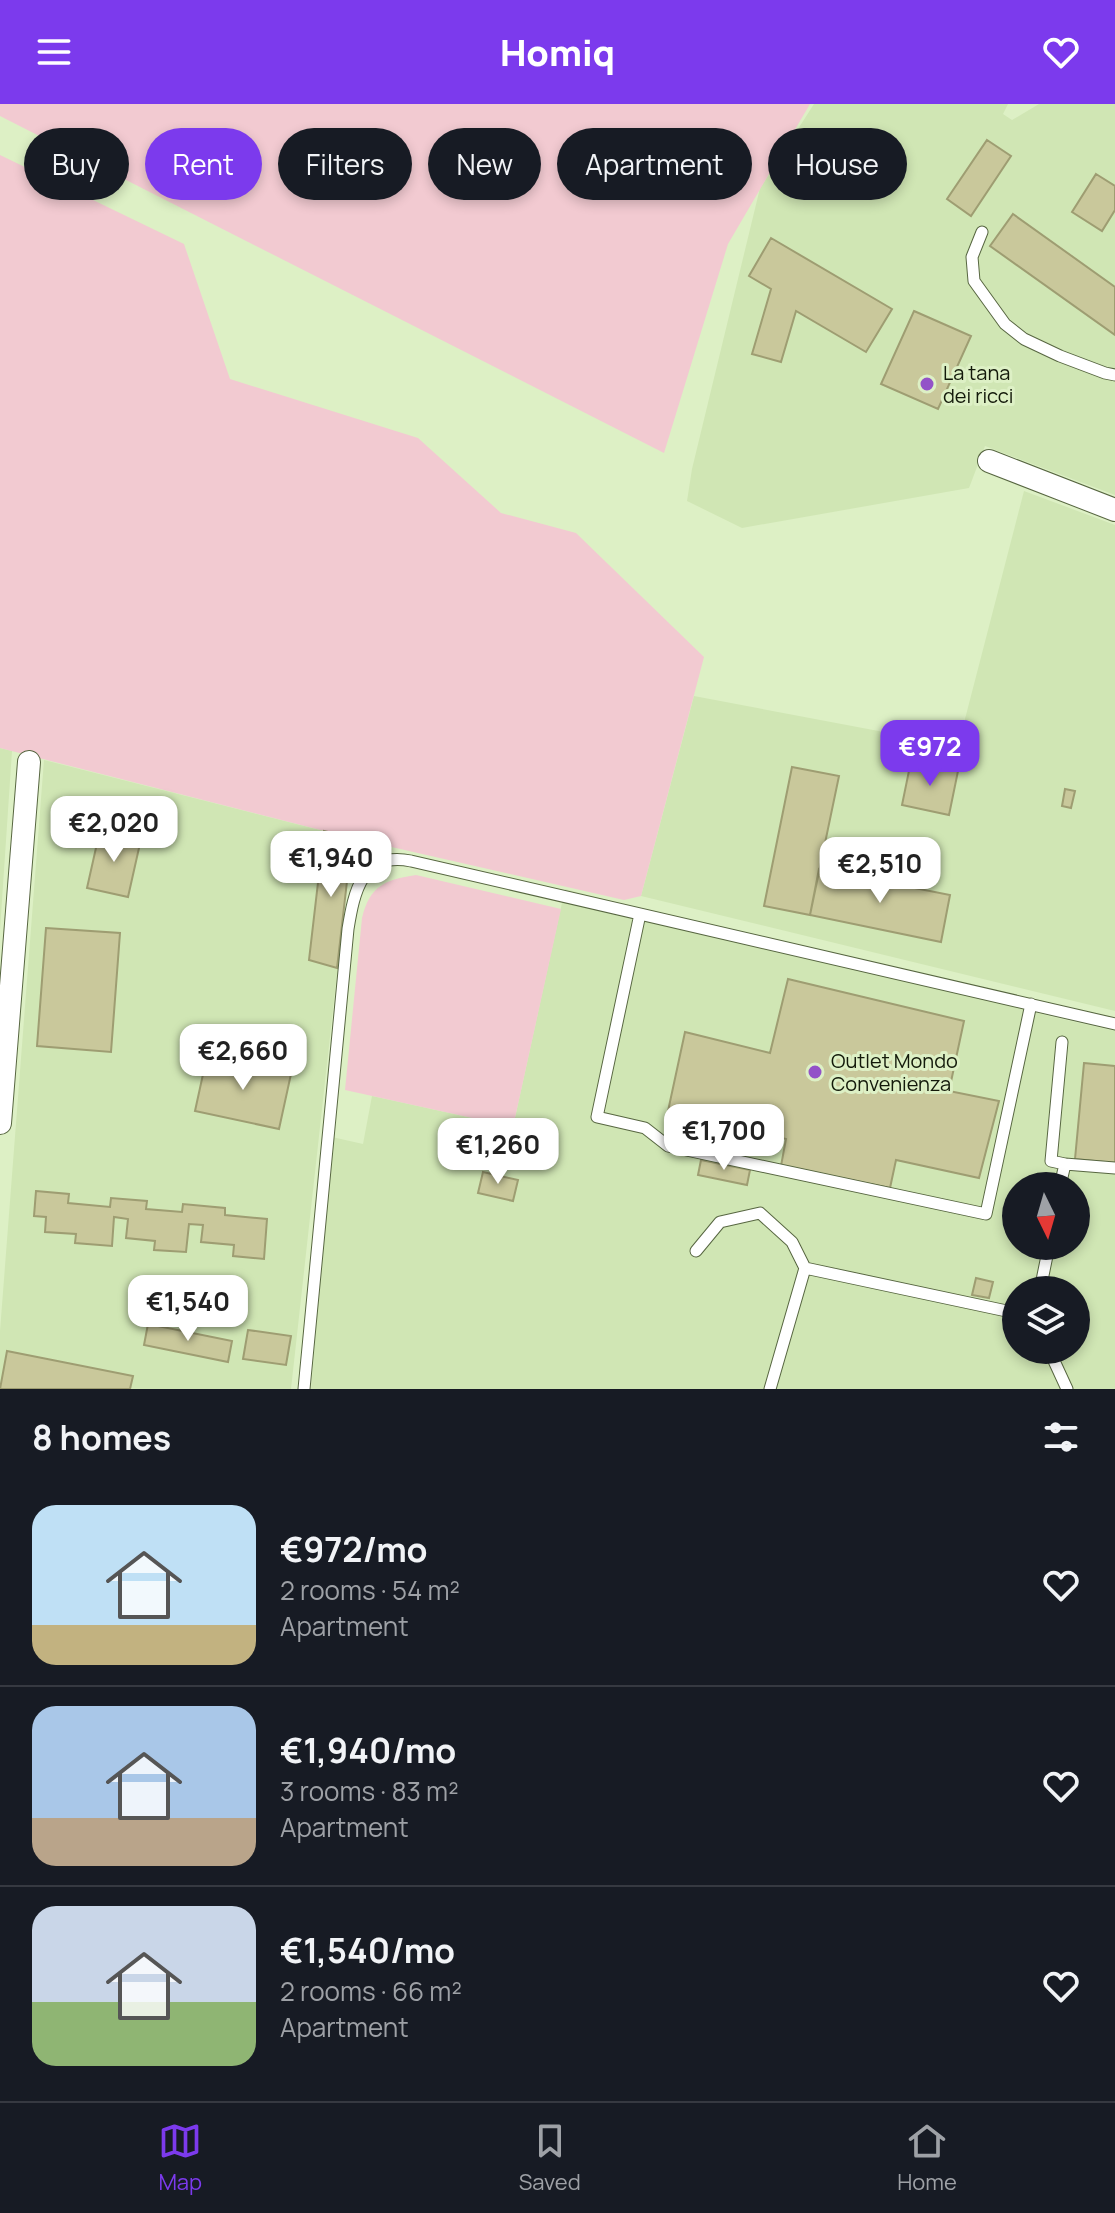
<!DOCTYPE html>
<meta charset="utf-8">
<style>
body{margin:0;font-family:Manrope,sans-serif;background:#20242c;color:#f1f3f6;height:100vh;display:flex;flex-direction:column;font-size:30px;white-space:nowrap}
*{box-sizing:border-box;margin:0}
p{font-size:26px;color:#9ea1a6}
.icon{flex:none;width:44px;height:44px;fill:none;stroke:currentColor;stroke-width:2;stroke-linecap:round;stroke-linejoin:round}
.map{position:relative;height:1285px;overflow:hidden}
.drawer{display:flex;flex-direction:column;background:#171b24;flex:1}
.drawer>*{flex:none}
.hud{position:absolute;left:24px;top:24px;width:1068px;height:72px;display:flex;gap:16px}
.needle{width:52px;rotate:175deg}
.fabs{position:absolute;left:1002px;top:1068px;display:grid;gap:16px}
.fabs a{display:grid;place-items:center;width:88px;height:88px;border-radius:50%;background:#171b24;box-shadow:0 4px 12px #0003;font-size:40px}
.price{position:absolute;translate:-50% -68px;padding:0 18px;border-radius:16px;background:#fff;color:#222;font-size:26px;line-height:52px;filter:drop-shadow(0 2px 4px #0008)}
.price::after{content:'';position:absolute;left:50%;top:48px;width:24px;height:18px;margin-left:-12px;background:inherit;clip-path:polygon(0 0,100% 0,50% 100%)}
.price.selected{background:#7c3aed;color:#fff}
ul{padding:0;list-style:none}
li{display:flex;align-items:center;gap:24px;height:200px;padding:0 32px}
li+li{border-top:2px solid #363941}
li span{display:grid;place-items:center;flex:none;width:224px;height:160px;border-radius:24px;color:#555}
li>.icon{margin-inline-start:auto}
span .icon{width:96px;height:96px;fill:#fffc;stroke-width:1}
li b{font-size:34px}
h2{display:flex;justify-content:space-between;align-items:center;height:96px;padding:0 32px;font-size:34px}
.chip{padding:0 28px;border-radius:36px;background:#171b24;box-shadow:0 4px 12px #0003;font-size:28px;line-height:72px}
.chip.selected{background:#7c3aed;color:#fff}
header{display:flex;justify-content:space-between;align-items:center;height:104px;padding:0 32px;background:#7c3aed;color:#fff;font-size:36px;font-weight:800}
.tab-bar{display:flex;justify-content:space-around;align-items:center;height:112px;border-top:2px solid #363941;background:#171b24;font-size:22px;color:#9ea1a6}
.tab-bar a{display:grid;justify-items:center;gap:4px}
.tab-bar .selected{color:#7c3aed}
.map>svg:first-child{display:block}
.built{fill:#d0e6b4;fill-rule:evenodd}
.green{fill:#f2cad1}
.building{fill:#c9c89b;stroke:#9e9d72;stroke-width:2}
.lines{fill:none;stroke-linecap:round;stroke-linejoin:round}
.service-casing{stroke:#576641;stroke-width:13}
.minor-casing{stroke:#576641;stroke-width:24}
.service{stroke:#fff;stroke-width:11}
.minor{stroke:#fff;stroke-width:22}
.poi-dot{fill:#9352c8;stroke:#ddf0c5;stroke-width:3}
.labels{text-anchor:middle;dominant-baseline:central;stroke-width:6;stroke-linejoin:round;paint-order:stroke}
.poi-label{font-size:20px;fill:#13190a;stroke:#ddf0c5;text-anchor:start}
</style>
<header><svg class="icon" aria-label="menu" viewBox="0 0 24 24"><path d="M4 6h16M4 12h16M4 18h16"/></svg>Homiq<svg class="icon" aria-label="heart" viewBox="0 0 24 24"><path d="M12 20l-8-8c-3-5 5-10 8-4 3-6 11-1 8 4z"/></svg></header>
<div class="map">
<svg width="1115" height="1285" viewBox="0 0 1115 1285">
<rect width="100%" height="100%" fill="#ddf0c5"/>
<path class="built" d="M814 0H1008L1003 10 1012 16 1039 0H1115V391L985 342 969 384 742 424 687 397 692 365 760 84Z
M1024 387 1115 421V907L641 792 694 592 958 642Z
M0 644 12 647 0 826Z
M44 656 352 734 291 1285H0V1227Z
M565 785 1053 913 1115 927V1285H311L332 1033 363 1040 372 992 513 1023ZM1016 1082H1076V1142H1016ZM1016 1186H1076V1246H1016Z"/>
<path class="green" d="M0 0H810L728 140 664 349 0 12Z
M0 51 184 140 230 275 418 334 501 409 576 429 704 553 641 792 624 796 352 734 0 644Z
M416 771 561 805 513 1023 345 986 362 814C370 782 384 776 416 771Z"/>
<path class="building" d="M987 36 1011 52 971 112 947 95Z
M1096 70 1115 82V106L1102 127 1072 108Z
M1013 110 1115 183V231L990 142Z
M771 134 892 205 866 248 796 207 781 258 752 250 771 185 749 172Z
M914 207 971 232 938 305 881 280Z
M911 657 958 667 949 711 902 701Z
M792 663 839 672 810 811 764 802Z
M1065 685 1075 687 1071 704 1062 702Z
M100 726 141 735 128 793 87 784Z
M324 727 352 734 337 864 309 856Z
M819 765 950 791 941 838 810 811Z
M46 824 120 829 111 948 37 942Z
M788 875 964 917 949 987 999 997 979 1074 896 1056 890 1084 781 1062 786 1035 668 1007 685 928 770 949Z
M207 952 291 970 279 1025 195 1007Z
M1084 959 1115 962V1059L1075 1055Z
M701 1056 750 1066 747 1081 698 1071Z
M483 1068 518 1076 513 1097 478 1089Z
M36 1087 69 1090 68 1099 110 1103 111 1094 147 1097 146 1105 182 1108 183 1100 225 1104V1111L267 1115 264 1155 233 1152 234 1141 201 1138 203 1121 189 1120 186 1148 154 1146 155 1137 126 1134 128 1115 114 1113 112 1142 75 1139 76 1130 45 1128 46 1113 34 1112Z
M976 1174 993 1178 989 1194 972 1191Z
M148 1220 232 1237 228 1258 144 1241Z
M248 1226 291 1232 286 1261 243 1255Z
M7 1247 133 1272 130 1285H0Z"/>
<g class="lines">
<defs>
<path id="service" d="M982 128 972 153 974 177 1005 220 1024 235 1060 252 1105 269 1115 271
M640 810 597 1013 645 1024 668 1042 986 1110 1031 900
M1062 938 1051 1057 1065 1060
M1060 1082 1065 1060 1115 1064
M696 1147 720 1118 760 1109 792 1138 805 1164
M1040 1186 1049 1142
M1049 1246 1067 1285
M304 1285 348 825C354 788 362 747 411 757L1115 920
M770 1285 805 1164 1016 1209"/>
<path id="minor" d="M989 357 1115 406
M0 1019 29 658"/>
</defs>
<use href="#service" class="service-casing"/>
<use href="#minor" class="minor-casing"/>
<use href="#service" class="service"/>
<use href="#minor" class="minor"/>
</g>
<g class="poi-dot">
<circle cx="927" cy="280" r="8"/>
<circle cx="815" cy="968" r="8"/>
</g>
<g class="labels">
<g class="poi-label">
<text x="943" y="268">La tana<tspan x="943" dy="23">dei ricci</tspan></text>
<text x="831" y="956">Outlet Mondo<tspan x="831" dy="23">Convenienza</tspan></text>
</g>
</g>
</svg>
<div class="fabs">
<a><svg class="needle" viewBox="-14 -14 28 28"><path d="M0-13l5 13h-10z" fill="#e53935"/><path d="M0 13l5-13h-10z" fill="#9ea1a6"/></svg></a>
<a><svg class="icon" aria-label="layers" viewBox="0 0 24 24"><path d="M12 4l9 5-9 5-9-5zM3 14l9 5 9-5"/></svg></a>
</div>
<b class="price selected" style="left:930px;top:684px">€972</b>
<b class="price" style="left:114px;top:760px">€2,020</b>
<b class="price" style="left:331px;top:795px">€1,940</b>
<b class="price" style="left:880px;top:801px">€2,510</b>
<b class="price" style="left:243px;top:988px">€2,660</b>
<b class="price" style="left:724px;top:1068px">€1,700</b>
<b class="price" style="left:498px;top:1082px">€1,260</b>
<b class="price" style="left:188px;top:1239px">€1,540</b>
<div class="hud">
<a class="chip">Buy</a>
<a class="chip selected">Rent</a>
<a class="chip">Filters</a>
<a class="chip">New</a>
<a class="chip">Apartment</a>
<a class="chip">House</a>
</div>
</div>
<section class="drawer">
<h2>8 homes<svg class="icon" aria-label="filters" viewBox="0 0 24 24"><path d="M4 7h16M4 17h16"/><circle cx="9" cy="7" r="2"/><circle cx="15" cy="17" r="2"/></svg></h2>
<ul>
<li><span style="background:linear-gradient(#bfe0f5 75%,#c2b280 0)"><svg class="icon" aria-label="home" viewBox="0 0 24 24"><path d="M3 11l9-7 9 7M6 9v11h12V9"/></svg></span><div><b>€972/mo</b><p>2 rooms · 54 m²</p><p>Apartment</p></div><svg class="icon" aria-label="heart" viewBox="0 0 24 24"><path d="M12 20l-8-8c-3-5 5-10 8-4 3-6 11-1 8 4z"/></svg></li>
<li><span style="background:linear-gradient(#a9c7e8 70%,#b9a48a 0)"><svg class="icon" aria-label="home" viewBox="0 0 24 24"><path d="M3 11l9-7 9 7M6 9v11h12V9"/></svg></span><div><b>€1,940/mo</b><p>3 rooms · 83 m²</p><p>Apartment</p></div><svg class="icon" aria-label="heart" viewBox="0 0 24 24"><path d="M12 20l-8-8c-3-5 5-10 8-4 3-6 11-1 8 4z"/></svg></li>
<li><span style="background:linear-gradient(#c9d6e8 60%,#8fb573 0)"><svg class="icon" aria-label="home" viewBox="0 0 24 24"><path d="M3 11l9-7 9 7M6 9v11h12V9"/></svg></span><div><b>€1,540/mo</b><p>2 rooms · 66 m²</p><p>Apartment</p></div><svg class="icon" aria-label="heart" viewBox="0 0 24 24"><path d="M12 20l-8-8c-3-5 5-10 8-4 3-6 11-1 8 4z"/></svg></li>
</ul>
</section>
<nav class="tab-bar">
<a class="selected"><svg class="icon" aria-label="map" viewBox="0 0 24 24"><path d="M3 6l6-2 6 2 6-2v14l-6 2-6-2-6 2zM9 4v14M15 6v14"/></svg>Map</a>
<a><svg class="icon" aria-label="saved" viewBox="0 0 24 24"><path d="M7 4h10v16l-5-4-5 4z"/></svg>Saved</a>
<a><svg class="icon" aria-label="home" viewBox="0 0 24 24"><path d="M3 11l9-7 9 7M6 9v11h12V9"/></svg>Home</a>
</nav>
